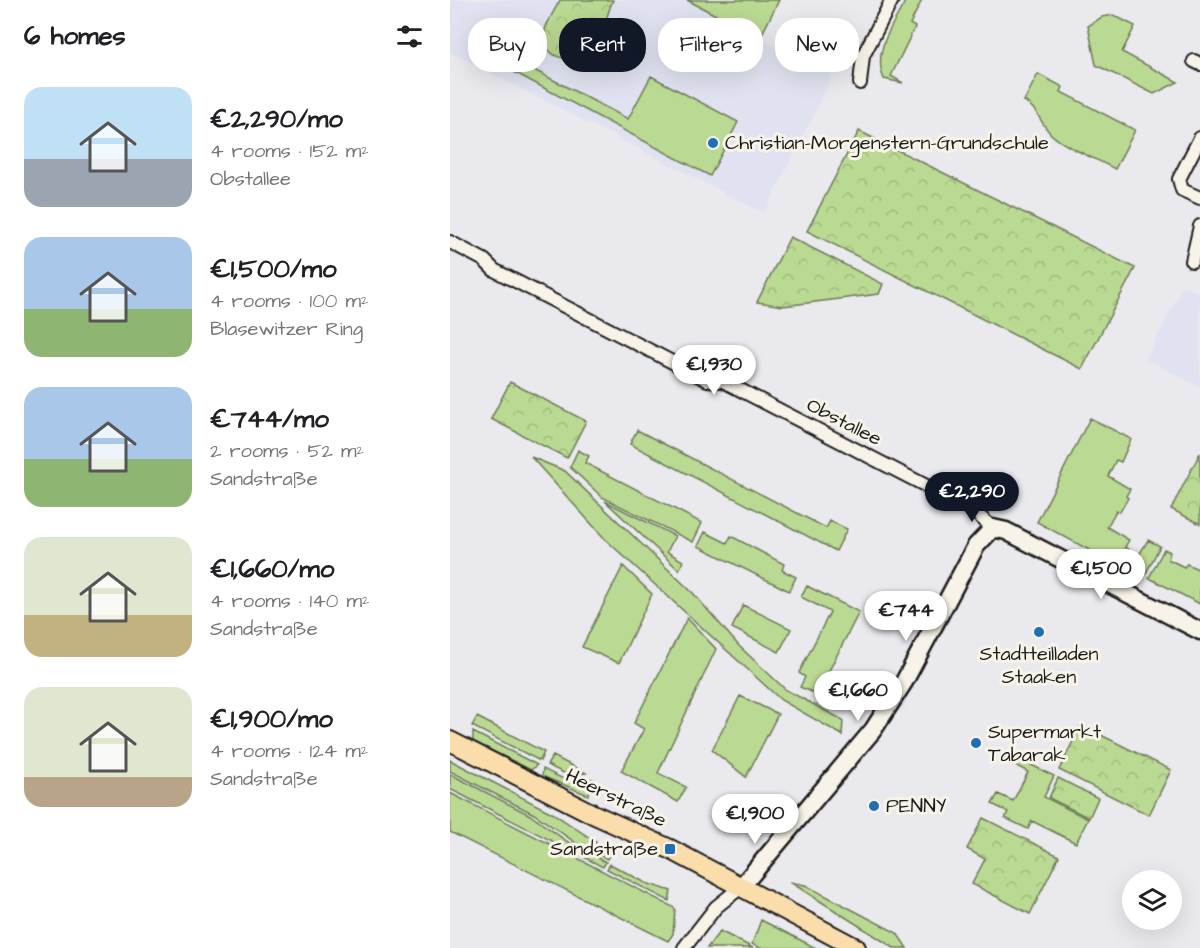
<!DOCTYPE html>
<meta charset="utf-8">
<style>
body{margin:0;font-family:"Architects Daughter",sans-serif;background:#f2f2f2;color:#202124;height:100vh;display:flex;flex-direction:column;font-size:22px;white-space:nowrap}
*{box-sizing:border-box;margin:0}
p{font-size:20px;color:#757577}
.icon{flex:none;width:33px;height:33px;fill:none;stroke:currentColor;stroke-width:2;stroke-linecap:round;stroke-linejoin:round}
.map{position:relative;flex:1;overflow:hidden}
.panel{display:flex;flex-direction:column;background:#fff;width:450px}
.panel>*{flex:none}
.top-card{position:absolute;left:18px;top:18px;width:570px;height:54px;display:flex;gap:12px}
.fabs{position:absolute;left:672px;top:870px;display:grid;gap:12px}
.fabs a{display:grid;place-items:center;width:60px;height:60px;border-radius:50%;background:#fff;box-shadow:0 6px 24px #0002;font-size:30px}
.price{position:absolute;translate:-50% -51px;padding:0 14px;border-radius:21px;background:#fff;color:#222;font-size:20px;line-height:39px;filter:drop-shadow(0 2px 3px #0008)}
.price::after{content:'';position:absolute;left:50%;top:36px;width:18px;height:14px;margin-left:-9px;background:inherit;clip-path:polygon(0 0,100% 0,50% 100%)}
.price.selected{background:#111827;color:#fff}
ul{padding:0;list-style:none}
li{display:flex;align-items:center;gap:18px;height:150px;padding:0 24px}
li span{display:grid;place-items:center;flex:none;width:168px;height:120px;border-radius:18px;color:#555}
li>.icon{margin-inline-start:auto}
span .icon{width:72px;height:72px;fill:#fffc;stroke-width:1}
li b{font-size:26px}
h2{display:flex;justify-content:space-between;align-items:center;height:72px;padding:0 24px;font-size:26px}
.chip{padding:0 21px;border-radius:24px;background:#fff;box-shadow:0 6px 24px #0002;font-size:21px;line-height:54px}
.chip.selected{background:#111827;color:#fff}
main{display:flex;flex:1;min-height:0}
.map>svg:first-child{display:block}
.built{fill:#e1e2f1}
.green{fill:#bad992;stroke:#6b7a57;stroke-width:1.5}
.park{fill:url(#park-crowns);stroke:#6b7a57;stroke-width:1.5}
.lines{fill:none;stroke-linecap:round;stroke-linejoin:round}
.street-casing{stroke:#1c1c1c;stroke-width:16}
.secondary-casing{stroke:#1c1c1c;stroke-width:21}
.primary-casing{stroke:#1c1c1c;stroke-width:22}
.street{stroke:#f7f3e8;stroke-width:12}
.secondary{stroke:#f7f3e8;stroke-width:16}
.primary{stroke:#fbddab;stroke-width:18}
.poi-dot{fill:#1f6fb2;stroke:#f7f3e8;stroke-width:2}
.labels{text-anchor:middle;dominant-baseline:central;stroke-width:6;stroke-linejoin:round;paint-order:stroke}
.poi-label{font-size:20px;fill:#1c1c1c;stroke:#f7f3e8;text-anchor:start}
.street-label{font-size:20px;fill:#1c1c1c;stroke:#f7f3e8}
</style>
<main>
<section class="panel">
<h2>6 homes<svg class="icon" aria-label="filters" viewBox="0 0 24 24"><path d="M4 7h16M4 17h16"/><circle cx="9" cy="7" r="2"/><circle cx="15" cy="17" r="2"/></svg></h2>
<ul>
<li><span style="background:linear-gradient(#bfe0f5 60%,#9aa5b1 0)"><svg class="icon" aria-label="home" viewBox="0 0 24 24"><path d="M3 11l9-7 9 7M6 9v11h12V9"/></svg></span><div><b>€2,290/mo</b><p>4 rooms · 152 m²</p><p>Obstallee</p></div></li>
<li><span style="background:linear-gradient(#a9c7e8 60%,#8fb573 0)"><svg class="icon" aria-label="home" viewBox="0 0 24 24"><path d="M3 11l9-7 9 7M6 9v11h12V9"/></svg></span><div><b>€1,500/mo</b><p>4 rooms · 100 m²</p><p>Blasewitzer Ring</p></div></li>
<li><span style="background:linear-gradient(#a9c7e8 60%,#8fb573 0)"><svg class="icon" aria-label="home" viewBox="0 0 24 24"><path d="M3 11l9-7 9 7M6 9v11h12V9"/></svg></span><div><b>€744/mo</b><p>2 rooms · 52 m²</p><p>Sandstraße</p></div></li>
<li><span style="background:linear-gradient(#dfe7d0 65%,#c2b280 0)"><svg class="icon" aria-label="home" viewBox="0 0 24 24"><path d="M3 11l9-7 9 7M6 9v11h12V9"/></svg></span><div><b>€1,660/mo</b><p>4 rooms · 140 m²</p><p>Sandstraße</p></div></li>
<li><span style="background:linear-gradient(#dfe7d0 75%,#b9a48a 0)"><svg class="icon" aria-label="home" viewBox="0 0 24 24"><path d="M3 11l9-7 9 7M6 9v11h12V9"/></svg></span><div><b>€1,900/mo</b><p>4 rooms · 124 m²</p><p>Sandstraße</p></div></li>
</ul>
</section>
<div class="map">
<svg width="750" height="948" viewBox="0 0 750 948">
<defs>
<pattern id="park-crowns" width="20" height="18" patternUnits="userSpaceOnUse" patternTransform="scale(1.5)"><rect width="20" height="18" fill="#bad992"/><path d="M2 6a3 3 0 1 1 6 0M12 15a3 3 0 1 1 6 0" fill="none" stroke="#9fba7d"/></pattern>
</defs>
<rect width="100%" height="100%" fill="#eae9ed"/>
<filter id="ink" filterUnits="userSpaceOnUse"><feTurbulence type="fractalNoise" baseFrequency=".0167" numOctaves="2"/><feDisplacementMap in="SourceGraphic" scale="12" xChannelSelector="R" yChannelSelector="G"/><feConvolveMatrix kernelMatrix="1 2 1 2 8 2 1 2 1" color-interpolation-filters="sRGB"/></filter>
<g filter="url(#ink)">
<path class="built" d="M0 0H237L383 76 314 213 0 52Z
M733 286 750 293V387L696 359Z"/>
<path class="green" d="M237 0H329L310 38Z
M456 0H472L460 24 465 27 441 76 453 83 434 79C422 51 443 25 456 0Z
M663 15 685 26 672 52 728 82 704 94 646 65 638 26 652 17Z
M63 59 178 119 201 76 288 122 260 176 58 69Z
M588 74 613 87 611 92 685 130 665 169C647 159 614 147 601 134 589 122 589 110 574 101Z
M640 418 681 439 671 462 666 460 658 476 680 489 676 496 678 498 670 512 666 511 657 527 679 540 675 547 689 555 698 540 710 546 693 579 587 522Z
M187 430 376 528 380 521 397 529 386 551 180 444Z
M128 450 139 456 135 463 252 523 243 542 152 497 120 467Z
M81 457 115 471 243 593 289 646 336 690 393 720 392 735 331 700 156 540Z
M155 501 225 536 217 552 233 561 229 570Z
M255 532 277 543 281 536 334 564 332 570 346 577 339 591 248 546Z
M714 549 720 552 718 559 734 567 737 564 750 570V604L699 578Z
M173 566 202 594 169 663 132 647Z
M357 586 409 612 367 694 350 687 355 677 349 673 380 612 351 597Z
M293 605 341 629 329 652 282 628Z
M237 618 266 649 208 773 236 787 228 802 171 771 194 729 184 723Z
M290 696 328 714 296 777 262 750Z
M27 717 94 752 90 761 22 726Z
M23 732 87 765 81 770 23 741Z
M103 756 136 773 120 776 97 765Z
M567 758 604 776 594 797 638 819 626 843 582 821 578 829 555 818 558 812 542 804 548 794 563 801 578 772 563 764Z
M0 760 104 814 146 842 144 848 159 855 157 859 126 843 84 814 0 771Z
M93 769C102 773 111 779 121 781 130 781 137 776 145 780L138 795 92 776Z
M0 774 80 815 118 842 156 862 153 867 0 789Z
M0 793 223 907 225 909 223 934 218 941 0 832Z
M160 864 196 883 221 891 219 901 157 869Z
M340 882 355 885 447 933 457 948H444Z
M311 920 366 948H310L302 944Z
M270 931 303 948H257Z"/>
<path class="park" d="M110 0H163C156 15 154 36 143 48 128 65 93 62 94 34 95 24 105 10 110 0Z
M409 131 685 268 632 369 357 231Z
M340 237 433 284 429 294 333 306 307 302Z
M60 382 136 421 117 458 41 419Z
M750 453V524L721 509Z
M631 725 721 770 699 815 609 770Z
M608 778 648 798 639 818 599 798Z
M533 818 609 856 580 914 522 884 535 859 517 849Z"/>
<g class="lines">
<defs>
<path id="street" d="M744 61 750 64
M410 83 413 56 442 0
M750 138 729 179 732 190 750 198
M0 242 34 260 44 270 257 380 273 381 521 509 543 528
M742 261 750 226
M234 948 266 907 291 887"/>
<path id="secondary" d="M291 887 423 730 454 682 526 546 543 528 556 531 750 631"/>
<path id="primary" d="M0 741 143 814 220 849 406 948"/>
</defs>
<use href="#street" class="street-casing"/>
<use href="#secondary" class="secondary-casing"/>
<use href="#primary" class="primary-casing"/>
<use href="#street" class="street"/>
<use href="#secondary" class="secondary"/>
<use href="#primary" class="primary"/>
</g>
</g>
<g class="poi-dot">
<circle cx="263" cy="143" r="6"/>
<circle cx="589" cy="632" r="6"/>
<circle cx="526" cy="743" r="6"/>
<circle cx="424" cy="806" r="6"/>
<rect x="214" y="843" width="12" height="12" rx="3"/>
</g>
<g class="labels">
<g class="poi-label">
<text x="275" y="143">Christian-Morgenstern-Grundschule</text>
<text x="589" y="654" text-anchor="middle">Stadtteilladen<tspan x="589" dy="23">Staaken</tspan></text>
<text x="538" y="732">Supermarkt<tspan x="538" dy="23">Tabarak</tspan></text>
<text x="436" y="806">PENNY</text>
<text x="208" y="849" text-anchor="end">Sandstraße</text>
</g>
<g class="street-label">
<text transform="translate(394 422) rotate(27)">Obstallee</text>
<text transform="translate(166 798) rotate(26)">Heerstraße</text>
</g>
</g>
</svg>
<div class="fabs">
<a><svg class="icon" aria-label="layers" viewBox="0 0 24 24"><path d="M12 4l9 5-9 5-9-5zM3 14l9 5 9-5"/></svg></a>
</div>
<b class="price" style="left:264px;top:396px">€1,930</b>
<b class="price selected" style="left:522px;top:523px">€2,290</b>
<b class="price" style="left:651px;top:600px">€1,500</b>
<b class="price" style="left:456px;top:642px">€744</b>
<b class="price" style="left:408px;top:722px">€1,660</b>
<b class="price" style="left:305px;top:845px">€1,900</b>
<div class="top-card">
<a class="chip">Buy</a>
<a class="chip selected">Rent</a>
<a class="chip">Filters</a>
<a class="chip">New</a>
</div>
</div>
</main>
